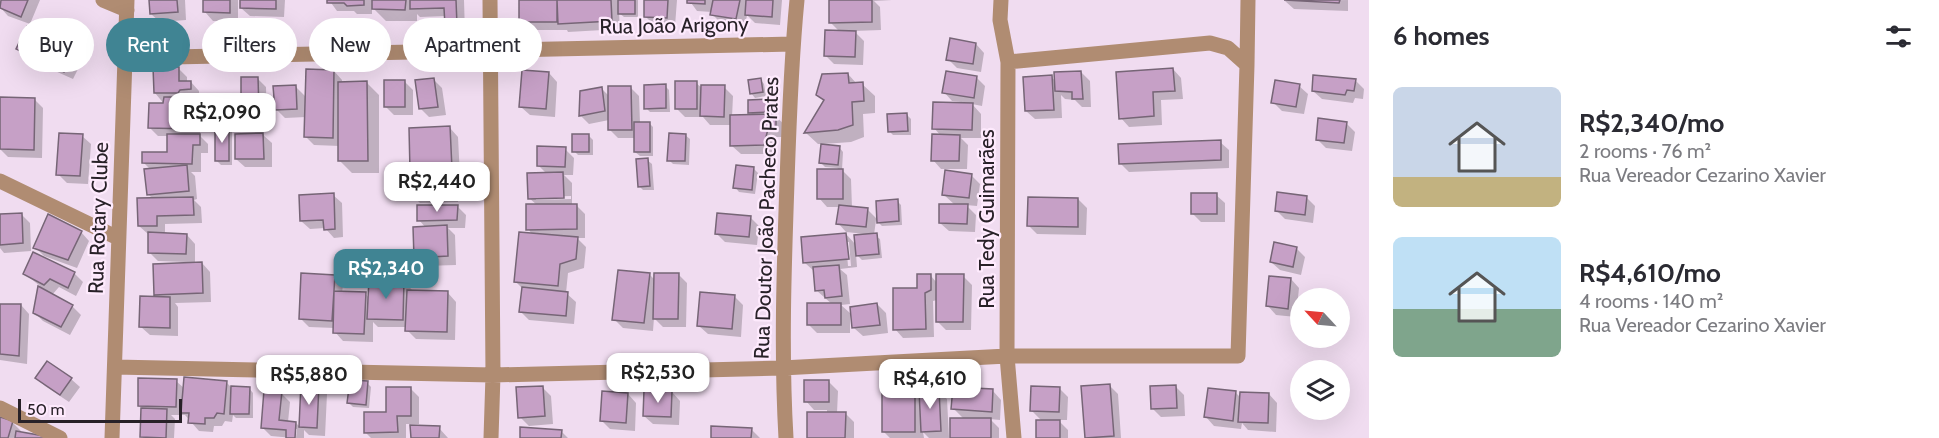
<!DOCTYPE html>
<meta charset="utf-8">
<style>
body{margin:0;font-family:Cabin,sans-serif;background:#f7f7f7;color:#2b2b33;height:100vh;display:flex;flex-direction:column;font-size:22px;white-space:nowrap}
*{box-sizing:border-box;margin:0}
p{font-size:20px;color:#7c7c81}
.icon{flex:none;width:33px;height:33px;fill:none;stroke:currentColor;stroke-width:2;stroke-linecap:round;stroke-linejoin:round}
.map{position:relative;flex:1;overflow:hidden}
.side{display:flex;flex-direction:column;background:#fff;width:570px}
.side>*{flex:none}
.banner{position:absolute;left:18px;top:18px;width:570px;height:54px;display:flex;gap:12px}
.needle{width:39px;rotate:296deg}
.controls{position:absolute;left:1290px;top:288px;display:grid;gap:12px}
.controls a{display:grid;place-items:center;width:60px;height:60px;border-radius:50%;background:#fff;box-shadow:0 6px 24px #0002;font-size:30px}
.scale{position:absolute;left:18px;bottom:15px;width:164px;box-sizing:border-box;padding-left:6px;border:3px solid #282128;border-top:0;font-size:16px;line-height:21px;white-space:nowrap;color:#282128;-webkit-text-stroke:4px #feeafd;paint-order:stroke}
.price{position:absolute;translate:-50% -51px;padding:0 14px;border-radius:12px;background:#fff;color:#222;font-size:20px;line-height:39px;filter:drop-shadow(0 2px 3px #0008)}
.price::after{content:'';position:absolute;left:50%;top:36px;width:18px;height:14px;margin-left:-9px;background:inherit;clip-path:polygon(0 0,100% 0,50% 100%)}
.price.active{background:#408493;color:#fff}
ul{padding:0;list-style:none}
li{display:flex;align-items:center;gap:18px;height:150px;padding:0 24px}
li span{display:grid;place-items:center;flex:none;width:168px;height:120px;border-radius:9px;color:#555}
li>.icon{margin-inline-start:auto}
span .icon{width:72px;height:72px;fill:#fffc;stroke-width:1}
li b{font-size:26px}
h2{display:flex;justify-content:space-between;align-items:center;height:72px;padding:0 24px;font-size:26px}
.chip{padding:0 21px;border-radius:27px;background:#fff;box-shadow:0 6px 24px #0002;font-size:21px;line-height:54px}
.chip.active{background:#408493;color:#fff}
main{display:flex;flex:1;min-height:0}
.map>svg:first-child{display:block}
.shadow{fill:#0003;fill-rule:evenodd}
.building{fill:#c6a0c6;stroke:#766576;stroke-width:1.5}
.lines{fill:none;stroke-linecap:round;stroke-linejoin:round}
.minor{stroke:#b08c72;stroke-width:15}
.labels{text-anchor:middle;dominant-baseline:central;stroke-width:4.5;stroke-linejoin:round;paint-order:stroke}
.street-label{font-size:21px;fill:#282128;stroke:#feeafd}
</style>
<main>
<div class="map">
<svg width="1369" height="438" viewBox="0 0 1369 438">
<rect width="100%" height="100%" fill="#f0dcf0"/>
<path class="shadow" d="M3 0H40L30 24 8 16 0 7Z
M150 0H185L186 20 160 22 151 14Z
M205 0H238V21H213L205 12Z
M242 0H285L284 17 250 16 241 8Z
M329 0H464L465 34H455L446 25V16L420 17 417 14V21H386L372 7V14H357L354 11H337Z
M521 0H638V17H624L619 13 620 29 568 32 567 30H529L521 21Z
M646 0H677L675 26 654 25 645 16Z
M689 0H782L780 25 755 23 747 15 745 27 721 23 712 14V12L697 11Z
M830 0H892L874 1 880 7 881 30 854 31 864 41 863 65 834 64 826 56 840 32 830 22Z
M1348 0V11L1294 9 1285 1Z
M976 44 984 53 981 72 957 68 948 59Z
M18 49 74 50 83 59 73 79 26 58Z
M178 68 187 77V82H191L199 91V97L191 98 201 108 200 136 208 144V153H201V172H191L195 176 197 199 194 200 201 207 202 223 165 224V234L187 235 195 244V264L202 263 210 272 211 302 175 303 178 307V336L150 335 141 327 159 298 155 294 185 264V262L158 261 149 252 148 234 139 226 153 199 148 194 151 170 144 163 168 153V136H158L149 127 165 105 155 93Z
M1173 69 1181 78 1183 99 1161 100 1162 125 1129 127 1121 118Z
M334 71 342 80V83H367L379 95V173H352L340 161V146L314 145 306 137V117L285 118 276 109 296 87 307 98Z
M1081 72 1090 81 1091 107H1082L1075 100 1065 99 1061 95 1062 118 1035 119 1026 111 1051 77 1056 81Z
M549 73 557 82 555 117 530 115 521 107Z
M848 74 857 84H862L875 96V113L863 114 864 137 851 142 823 144V146L839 147 843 152 842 170 851 179 852 208 868 210 878 220 897 201 901 205 902 225 882 226 876 220 874 235 880 239 882 258 862 260 856 254 857 267 840 269 847 275 850 304 841 305 850 313V333H817L809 325 833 305 816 290 814 271 805 263 846 234 856 245 865 234 846 232 838 223 840 207H827L819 198 838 168 825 167 821 163 823 144H818L806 133 825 102 818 95ZM846 242H849L851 266H848Z
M976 77 985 86 982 106 972 104 981 114V138H961L968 145 967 169H941L933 160 941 136 934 128 961 102 952 101 944 92Z
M257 78 266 87 267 120H251L242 111Z
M433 79 442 88 446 115 429 117 421 109Z
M760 79 764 84 766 96 755 98 751 93Z
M1355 80 1364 89 1363 99 1355 98 1353 103 1322 99 1313 91Z
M404 81 413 90V115H394L385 106Z
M696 83 702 88 724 87 733 96 732 117 754 116 750 112 768 101 772 105V116H775L784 124V137H776L772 154H741L732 146 731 125H710L703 117H685L677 109Z
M665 86 669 90 670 112H650L646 108Z
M1299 86 1308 94 1304 114 1282 111 1273 102Z
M630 87 639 96 640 123H649L653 127V156H640L635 152 636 138H618L610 130 609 120 589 124 580 115 602 89 609 96Z
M1 99 35 100 43 108 42 158 8 157 0 149Z
M907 115 911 119V135H893L889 131Z
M1346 123 1355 132 1352 151 1326 148 1317 139Z
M228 127 232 131V165H221L217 161Z
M450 128 458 137 460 177 451 178 458 184V202L420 203 411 194 418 176 412 170Z
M263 135 272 143V167H245L236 159Z
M685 135 690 139 689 165 673 164 669 160Z
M82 136 91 144 88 184 67 183 58 174Z
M589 136 593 140V155H578L574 151Z
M1220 142 1229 150V168L1129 172 1120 163Z
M565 149 574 158 573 175H564L572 183V205H576L585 214V238H577L586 247 584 268 568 273 566 293 576 302 574 324 529 320 520 311 523 289 516 282 532 234 528 229 537 205 529 198 547 174 538 165ZM571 196V199L536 200V197Z
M647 160 652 164 654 190H643L639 186Z
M754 169 758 173 755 194 739 192 735 187Z
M971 175 980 184 977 206 966 205 976 215 975 232 949 231 940 223 955 205 943 194Z
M333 195 342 203 343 237 334 238 325 228 310 229 301 221Z
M1216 195 1225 203V222H1201L1192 213Z
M1307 198 1315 206 1313 223 1285 219 1276 210Z
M1078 199 1087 208 1086 235 1037 234 1029 226Z
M457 206 466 215 465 228H448L455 235 456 265 424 266 416 257 426 228 419 220Z
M21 214 30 223 31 251 4 253 0 248V215Z
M750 217 759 226 757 245 725 242 716 233Z
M81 232 89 241 77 268 44 256 35 247Z
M1296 248 1305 257 1301 275 1280 270 1271 262Z
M74 273 83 282 76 296 59 287 52 295 72 306 81 315 70 335 43 321 34 312 40 286 25 274Z
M678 274 687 283 686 327H663L654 318 653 331 623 328 614 319 650 275 655 280Z
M334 276 343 285 342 293H365L369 298 404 281 412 290 448 293 456 302 455 340 416 339 407 330V327H378L373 322V342L343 341 335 332V328L309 327 301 319Z
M931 276 937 283 963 276 972 285 971 330H946L937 321V300L933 301 934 337 903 338 895 329 918 289Z
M1291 279 1299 288 1296 317 1276 315 1268 306Z
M734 296 743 305 741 337 708 334 699 326Z
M877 304 886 313 888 333 863 336 854 328Z
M0 305H21L29 314 27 364 0 360Z
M1340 314 1343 318 1340 325Z
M37 378 71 379 80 387 69 402 45 386Z
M176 381 185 389 226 382 232 388H249L253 393V418H236L233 415 232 422 225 421 222 426H214L213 432 199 431 185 415H171L175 419 174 438H143V409L139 405Z
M829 382 838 391 837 413H845L854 422V438H809L827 413V410H814L806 401Z
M367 383 371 387 369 408 353 407 349 403Z
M303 385H318L327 394 325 436 309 435 304 430V438H296L297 429H294L293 438 271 436 262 427 281 393 290 402 288 422 296 423 301 428Z
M1109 385 1118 394 1121 438H1087Z
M1175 386 1184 395 1185 416 1161 417 1152 408Z
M542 387 551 396 553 424 529 426 520 417Z
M410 388 419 397V424H406V438H371L365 432 388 413Z
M1059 388 1068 397 1067 420H1058L1068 430V438H1038L1043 422 1032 411Z
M938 391 947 399 949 438H929L923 432 924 438H890L884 432 914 392 921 399Z
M993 391 1001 400 1000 420 990 419 999 428V438H952L964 419 953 408Z
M672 392 680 401 679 425 653 424 644 416Z
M1236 393 1241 398 1269 394 1277 403 1276 432 1248 430 1242 423 1241 429 1214 426 1206 417Z
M628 394 636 403 635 431 610 429 602 421Z
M0 419 12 422 21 431 20 433 45 438H0Z
M439 428 448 438H413Z
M751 429 760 438H712Z
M561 431 568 438H521Z"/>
<path class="building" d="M1 0H28L21 17 0 8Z
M149 0H177L178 12 150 14Z
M203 0H230V13L203 12Z
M240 0H276V9L240 8Z
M327 0H364V5L347 6 344 3H327Z
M372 0H406L405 10 372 9Z
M410 0H456L457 25 445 26 444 8 410 9Z
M519 0H557V22H519Z
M557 0H611L612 21 558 24Z
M618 0H635V14H618Z
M644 0H668L667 18 644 17Z
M687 0H705V4L687 3Z
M713 0H740L736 19 710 15Z
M746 0H773L772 17 745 15Z
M829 0H872V22L829 23Z
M1284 0H1340L1339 3Z
M27 26 75 49 64 72 16 49Z
M825 30 856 31 855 57 824 56Z
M950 38 976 43 973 64 946 60Z
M153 67H179V81H191V89L180 90 178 93H154Z
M1173 68 1175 91 1153 92 1154 116 1119 119 1116 72Z
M306 69 334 70 333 138 304 137Z
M522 70 549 72 546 109 519 107Z
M946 71 977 76 974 98 942 93Z
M1081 71 1083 99H1072V92L1055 91 1054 72Z
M848 73 849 83 863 82 864 101 852 102 853 125 838 130 804 133 824 100 816 95 822 74Z
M1052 75 1054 110 1025 111 1023 77Z
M1313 75 1356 79 1354 91 1347 90 1345 95 1312 91Z
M241 77H258L259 111 241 112Z
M434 78 438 107 419 109 415 80Z
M761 78 763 92 750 94 748 80Z
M384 80H405V107H384Z
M1275 80 1300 84 1296 107 1271 103Z
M367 81 368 161H338V82Z
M675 81H697V109H675Z
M666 84V108L644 109V85Z
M296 85 297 109 275 110 273 86Z
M701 85H725L724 117 700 116Z
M608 86H631L632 130H608Z
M602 87 605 111 579 116 580 91Z
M0 97 35 98 34 150 0 149Z
M164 97H193L192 129 148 128 149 103H163Z
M768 99 769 112 748 113V100Z
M933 102 973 103 972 130 932 129Z
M907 113 908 131 888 132 887 114Z
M776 114V129H768L764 145 730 146V115Z
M1318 118 1347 122 1344 143 1316 140Z
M634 122H650V152H634Z
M215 126H229V161H215Z
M450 126 452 169 410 171 409 128Z
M59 133 83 134 80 176 56 175Z
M263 133 264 159H235V134Z
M669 133 686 134 685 161H667Z
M167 134H200V145H193L192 164 142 163V152H167Z
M572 134H589V152H572Z
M932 134 960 135 959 161H931Z
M1221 140V160L1119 164 1118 144Z
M821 144 840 146 838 165 819 163Z
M537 146 566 147 565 167 537 166Z
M648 158 650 186 638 187 636 159Z
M187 165 189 191 147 195 144 169Z
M736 165 754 167 752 190 733 188Z
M817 169H843V199H817Z
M945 170 972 174 969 198 942 195Z
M563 172 564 198 528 199 527 173Z
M450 174V194L409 195V175Z
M1277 192 1307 196 1305 215 1275 211Z
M334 193 335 229 324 230 323 220 300 221 299 195Z
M1191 193H1217V214H1191Z
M193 197 194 215 157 216V226H138L137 198Z
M1028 197 1078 198V227L1027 226Z
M898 199 899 221 877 223 876 201Z
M526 204H577V229L526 230Z
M939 204H968L967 224 939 223Z
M417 205H458L457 220 417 221Z
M839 205 868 208 866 227 836 224Z
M22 213 23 243 0 245V214Z
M717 213 751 216 749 237 715 234Z
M48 214 82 231 68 260 33 248Z
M447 225 448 256 414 258 413 227Z
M148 232 187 234 186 254 148 253Z
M519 232 578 237 576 259 560 264 558 286 514 282Z
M846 233 849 259 803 263 801 237Z
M877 233 879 254 856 256 854 235Z
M1274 242 1297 247 1293 267 1270 262Z
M33 252 75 272 68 288 50 279 44 285 23 274Z
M202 262 203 293 154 295 153 264Z
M839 265 842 296 825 298 824 290 815 291 813 267Z
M618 270 650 273 644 323 612 320Z
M301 273 335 275 332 321 299 319Z
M654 273H679L678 319H653Z
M917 274H931V290L925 293 926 329 893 330V288H917Z
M936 274H964L963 322H936Z
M1269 276 1291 278 1288 309 1266 306Z
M369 279 404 280 403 320 367 319Z
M38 286 73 305 61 327 33 313Z
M522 287 568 292 566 316 519 312Z
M407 290 448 291 447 332 405 331Z
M334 291 366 292 364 334 333 333Z
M700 292 735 295 732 329 697 326Z
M140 296 170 297V328L139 327Z
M807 303H841V325H807Z
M877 303 880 325 852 328 850 307Z
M0 304H21L19 356 0 354Z
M47 361 72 378 60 395 35 378Z
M184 377 227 381 224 414 217 413 214 418H205V424L188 423 189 413H181Z
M138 378 177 379 176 407 138 406Z
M350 380 368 381 366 405 347 403Z
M804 380H829V402H804Z
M301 383 319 384 317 428 299 427Z
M1110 384 1114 436 1085 438 1081 386Z
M1176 385 1177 408 1151 409 1150 386Z
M231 386 250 387 249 414H230Z
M543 386 545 416 518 418 516 387Z
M1031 386 1060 387 1059 412 1030 411Z
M386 387H411V416H397L398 432 364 433V412H386Z
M953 387 993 389 992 412 951 409Z
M1208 388 1236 391 1233 421 1204 417Z
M939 389 941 431 921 432 919 390Z
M264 390 282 391 279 420 296 422 295 438H286V430L261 428Z
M644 390 672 391 671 417 643 416Z
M602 391 628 393 626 423 600 421Z
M882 391H915V432H882Z
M1240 392 1269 393 1268 423 1238 422Z
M141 408 167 409 166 438 140 437Z
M807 412H846L845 438H807Z
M0 417 13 421 8 438H0Z
M950 418H991V438H950Z
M1036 420H1060V438H1036Z
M410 425 440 426 439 438H411Z
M711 426 752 428 751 438H711Z
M520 427 562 430 561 438H520Z
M16 431 44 436V438H15Z"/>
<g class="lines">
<path class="minor" d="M103 0 127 10
M490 0 493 375 491 438
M1001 0 1000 20 1008 62 1007 356 1014 438
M124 58 792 44
M1247 65 1248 0
M0 181 118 238
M115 367 493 375 782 368 1007 356H1238L1247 65 1228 48 1210 43 1008 62
M0 408 60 438
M112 438 127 0
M786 438C781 353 784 268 787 182 789 121 791 61 797 0"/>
</g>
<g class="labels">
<g class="street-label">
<text transform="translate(674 25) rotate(-1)">Rua João Arigony</text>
<text transform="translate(98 218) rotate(-88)">Rua Rotary Clube</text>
<text transform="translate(766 218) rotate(-88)">Rua Doutor João Pacheco Prates</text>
<text transform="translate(986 219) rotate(-90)">Rua Tedy Guimarães</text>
</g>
</g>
</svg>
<div class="controls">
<a><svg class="needle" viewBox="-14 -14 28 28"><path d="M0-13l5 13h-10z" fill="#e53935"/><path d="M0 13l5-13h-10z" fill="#7c7c81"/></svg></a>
<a><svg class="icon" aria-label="layers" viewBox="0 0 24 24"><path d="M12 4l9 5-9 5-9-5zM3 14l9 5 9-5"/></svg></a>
</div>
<div class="scale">50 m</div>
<b class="price" style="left:222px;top:144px">R$2,090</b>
<b class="price" style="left:437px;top:213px">R$2,440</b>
<b class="price active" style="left:386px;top:300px">R$2,340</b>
<b class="price" style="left:658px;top:404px">R$2,530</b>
<b class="price" style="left:309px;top:406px">R$5,880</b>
<b class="price" style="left:930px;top:410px">R$4,610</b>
<div class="banner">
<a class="chip">Buy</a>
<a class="chip active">Rent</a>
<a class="chip">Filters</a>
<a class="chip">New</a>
<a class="chip">Apartment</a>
</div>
</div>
<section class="side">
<h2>6 homes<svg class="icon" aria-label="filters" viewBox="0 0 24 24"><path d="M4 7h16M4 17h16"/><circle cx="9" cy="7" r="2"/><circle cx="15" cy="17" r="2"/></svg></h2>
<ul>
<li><span style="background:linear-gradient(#c9d6e8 75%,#c2b280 0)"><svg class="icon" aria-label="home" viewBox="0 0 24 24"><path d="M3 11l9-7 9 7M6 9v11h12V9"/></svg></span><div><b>R$2,340/mo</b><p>2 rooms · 76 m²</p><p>Rua Vereador Cezarino Xavier</p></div></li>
<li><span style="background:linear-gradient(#bfe0f5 60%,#7fa58c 0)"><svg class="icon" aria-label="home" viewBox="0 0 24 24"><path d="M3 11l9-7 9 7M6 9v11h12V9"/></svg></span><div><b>R$4,610/mo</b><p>4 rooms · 140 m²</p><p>Rua Vereador Cezarino Xavier</p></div></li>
</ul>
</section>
</main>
